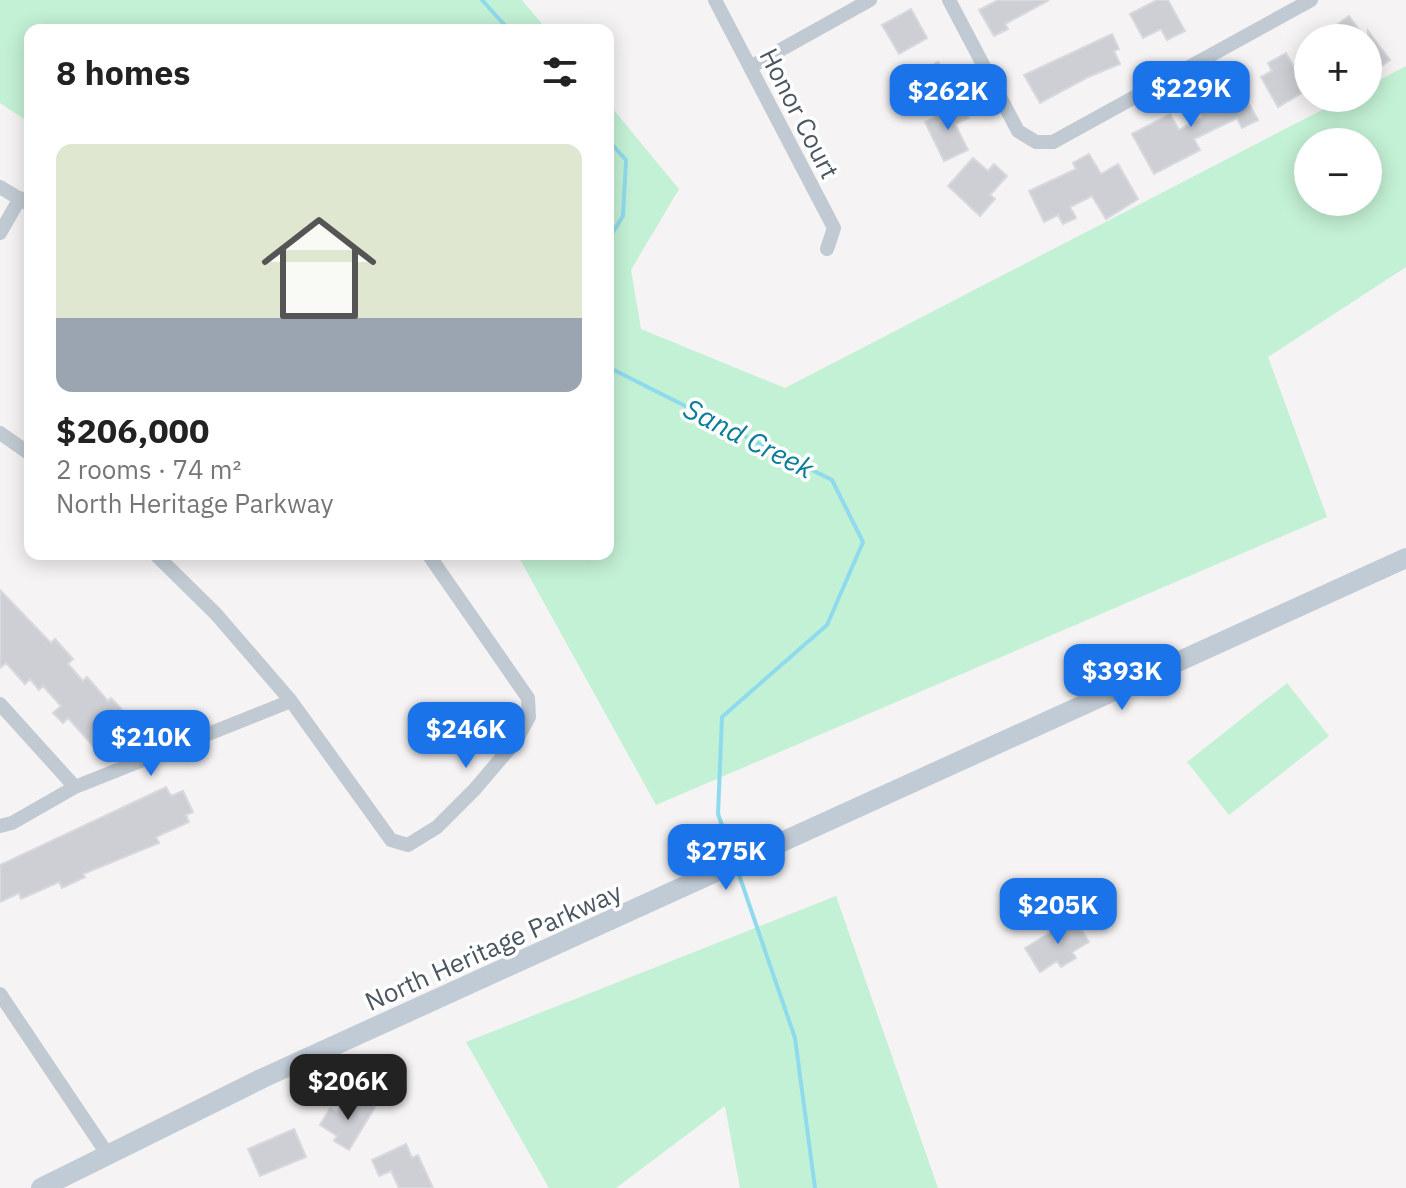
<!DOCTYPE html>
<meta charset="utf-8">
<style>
body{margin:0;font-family:"IBM Plex Sans",sans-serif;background:#f6f6f6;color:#222;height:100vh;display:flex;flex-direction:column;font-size:30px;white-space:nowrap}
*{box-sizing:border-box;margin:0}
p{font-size:26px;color:#767676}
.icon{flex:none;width:44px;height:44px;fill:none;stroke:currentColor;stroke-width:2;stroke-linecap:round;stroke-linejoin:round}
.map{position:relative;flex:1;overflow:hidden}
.panel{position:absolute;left:24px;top:24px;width:590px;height:536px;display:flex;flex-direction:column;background:#fff;border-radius:16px;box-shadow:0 4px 20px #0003}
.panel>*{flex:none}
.buttons{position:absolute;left:1294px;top:24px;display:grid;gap:16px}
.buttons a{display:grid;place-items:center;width:88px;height:88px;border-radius:50%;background:#fff;box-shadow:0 4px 20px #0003;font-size:40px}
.price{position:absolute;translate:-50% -68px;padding:0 18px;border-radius:16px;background:#1a73e8;color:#fff;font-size:26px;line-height:52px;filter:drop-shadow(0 2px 4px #0008)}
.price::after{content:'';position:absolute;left:50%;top:48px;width:24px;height:18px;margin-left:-12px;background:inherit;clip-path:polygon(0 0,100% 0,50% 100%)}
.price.active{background:#222;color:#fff}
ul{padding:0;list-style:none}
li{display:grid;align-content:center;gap:16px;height:424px;padding:0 32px}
li span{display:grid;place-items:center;height:248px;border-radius:16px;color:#555}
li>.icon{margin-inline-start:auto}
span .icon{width:144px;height:144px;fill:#fffc;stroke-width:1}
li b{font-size:34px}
h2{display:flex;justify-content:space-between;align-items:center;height:96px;padding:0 32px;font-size:34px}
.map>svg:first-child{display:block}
.green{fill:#c3f1d5;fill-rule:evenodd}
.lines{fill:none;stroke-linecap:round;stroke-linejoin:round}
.stream{stroke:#90daee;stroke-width:4}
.building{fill:#cdcfd5;stroke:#d7d9de;stroke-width:2}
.street{stroke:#c1cad2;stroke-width:14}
.secondary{stroke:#c1cbd6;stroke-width:20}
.labels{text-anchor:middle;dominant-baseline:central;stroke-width:7;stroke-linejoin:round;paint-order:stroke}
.street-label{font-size:26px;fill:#4a5661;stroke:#fff}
.water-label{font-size:28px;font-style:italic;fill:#0c7c9b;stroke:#fff}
</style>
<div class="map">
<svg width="1406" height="1188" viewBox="0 0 1406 1188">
<rect width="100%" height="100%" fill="#f5f3f3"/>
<path class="green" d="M0 0H522L547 30H30V123L0 103Z
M1406 66V267L1268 357 1327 517 656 805 517 554H608V103L679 189 631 270 641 329 785 388 1345 98H1368V86ZM1368 142V202H1308V142Z
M1287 683 1329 736 1229 815 1187 762Z
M836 896 938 1188H740L725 1106 616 1188H549L466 1042Z"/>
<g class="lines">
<path class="stream" d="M482 0 509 30
M608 140 626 160 623 216 608 240
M608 367 832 480 863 542 827 625 722 717 718 814 733 857
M737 869 795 1038 815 1188"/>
</g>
<path class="building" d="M998 0H1049L1005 24 1008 29 994 36 979 10Z
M1157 0H1168L1185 31 1167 40 1161 29 1143 38 1130 14Z
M911 9 927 38 899 54 882 25Z
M1349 16 1365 38H1319Z
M1368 31 1390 60 1368 76Z
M1112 34 1119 49 1114 51 1120 64 1088 77 1040 103 1024 75Z
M1286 53 1307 90 1278 107 1261 77 1272 71 1268 63Z
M938 62 949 80 912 106 899 88Z
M1222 87 1225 94 1235 89 1243 105 1248 102 1258 120 1242 128 1237 118 1194 139 1200 150 1154 174 1132 134 1170 114 1179 130 1203 117 1194 101Z
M962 104 969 118 955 124 968 150 944 161 925 122Z
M1089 154 1101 174 1118 164 1138 199 1106 219 1092 196 1070 207 1076 218 1063 224 1058 215 1044 222 1029 191 1076 169 1073 163Z
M973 158 988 171 994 164 1007 176 990 195 995 199 980 216 948 186Z
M0 590 51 643 55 639 73 659 68 664 83 681 87 677 108 701 111 698 129 717 95 748 68 718 63 723 53 713 61 706 43 686 39 690 30 679 25 684 6 663 0 668Z
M166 787 171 796 183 791 193 812 186 815 189 822 156 837 159 843 83 874 85 877 62 888 59 882 21 899 19 893 0 902V865Z
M1074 918 1089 942 1072 952 1076 958 1061 967 1057 961 1040 972 1025 948Z
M346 1099 357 1105 361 1099 375 1107 349 1150 334 1141 337 1136 320 1125 330 1108 337 1112Z
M294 1129 306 1157 260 1176 248 1149Z
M406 1144 412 1158 418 1155 433 1188H399L391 1171 379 1176 372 1160Z"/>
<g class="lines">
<path class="street" d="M715 0 834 228 827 249
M949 0 1018 131 1036 142H1053L1311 0
M750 67 870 0
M0 187 30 205
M0 233 20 198
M0 433 30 454
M155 554 216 614 291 701 391 840 408 845 437 827 475 789 515 742 529 717 528 698 428 554
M0 704 75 787
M0 826 12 823 75 787 291 701
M0 994 108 1155"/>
<path class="secondary" d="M41 1188 263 1078 1406 558"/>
</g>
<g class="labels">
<g class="street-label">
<text transform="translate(800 113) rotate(63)">Honor Court</text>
<text transform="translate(493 946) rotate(-24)">North Heritage Parkway</text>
</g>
<g class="water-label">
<text transform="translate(749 438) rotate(27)">Sand Creek</text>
</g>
</g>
</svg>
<div class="buttons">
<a>+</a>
<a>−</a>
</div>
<b class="price" style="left:1191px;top:129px">$229K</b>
<b class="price" style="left:948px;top:132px">$262K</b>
<b class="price" style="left:1122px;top:712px">$393K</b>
<b class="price" style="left:466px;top:770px">$246K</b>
<b class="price" style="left:151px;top:778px">$210K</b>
<b class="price" style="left:726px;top:892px">$275K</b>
<b class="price" style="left:1058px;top:946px">$205K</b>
<b class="price active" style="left:348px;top:1122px">$206K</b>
<section class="panel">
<h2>8 homes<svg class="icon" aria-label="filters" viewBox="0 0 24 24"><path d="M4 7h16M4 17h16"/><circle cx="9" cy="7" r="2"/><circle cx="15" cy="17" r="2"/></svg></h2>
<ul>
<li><span style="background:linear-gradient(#dfe7d0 70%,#9aa5b1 0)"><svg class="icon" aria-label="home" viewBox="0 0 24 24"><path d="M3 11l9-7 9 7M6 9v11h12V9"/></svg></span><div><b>$206,000</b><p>2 rooms · 74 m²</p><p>North Heritage Parkway</p></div></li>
</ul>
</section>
</div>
